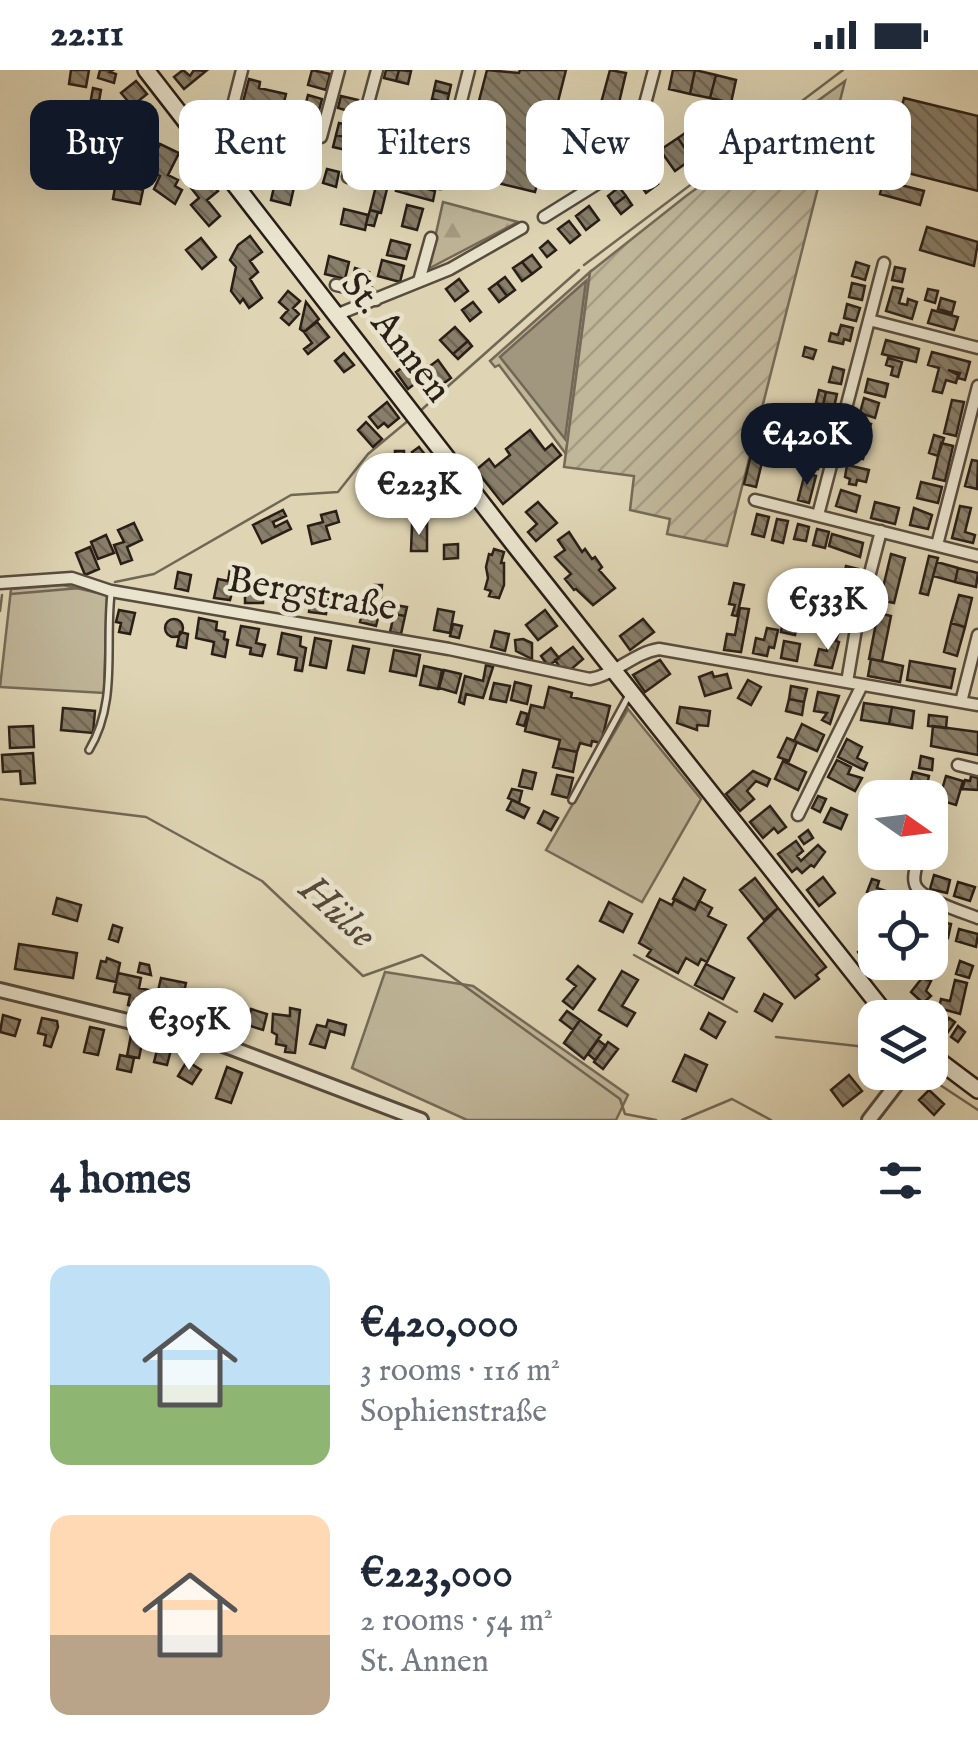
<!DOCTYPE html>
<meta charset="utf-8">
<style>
body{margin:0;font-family:"IM FELL English",serif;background:#f6f6f7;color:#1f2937;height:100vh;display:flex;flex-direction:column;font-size:38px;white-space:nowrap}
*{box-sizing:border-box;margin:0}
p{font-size:32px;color:#747a83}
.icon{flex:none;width:55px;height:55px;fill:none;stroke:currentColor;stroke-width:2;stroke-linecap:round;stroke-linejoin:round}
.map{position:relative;height:1050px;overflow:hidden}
.sheet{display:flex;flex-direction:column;background:#fff;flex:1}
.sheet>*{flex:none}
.top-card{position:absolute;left:30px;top:30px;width:920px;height:90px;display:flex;gap:20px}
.needle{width:65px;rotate:104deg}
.buttons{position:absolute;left:858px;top:710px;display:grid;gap:20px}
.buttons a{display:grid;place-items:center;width:90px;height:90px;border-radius:20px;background:#fff;box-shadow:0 10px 40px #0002;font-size:50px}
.price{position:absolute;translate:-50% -85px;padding:0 22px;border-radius:35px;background:#fff;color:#222;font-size:32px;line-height:65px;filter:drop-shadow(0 2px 5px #0008)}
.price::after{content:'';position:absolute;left:50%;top:60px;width:30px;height:22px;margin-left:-15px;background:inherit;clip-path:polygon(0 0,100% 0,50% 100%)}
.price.on{background:#111827;color:#fff}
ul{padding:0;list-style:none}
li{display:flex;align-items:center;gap:30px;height:250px;padding:0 50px}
li span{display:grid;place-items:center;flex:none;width:280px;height:200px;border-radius:20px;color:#555}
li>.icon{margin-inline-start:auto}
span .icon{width:120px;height:120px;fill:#fffc;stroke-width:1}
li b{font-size:42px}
h2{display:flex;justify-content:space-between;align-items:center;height:120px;padding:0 50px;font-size:42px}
.chip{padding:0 35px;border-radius:20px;background:#fff;box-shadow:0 10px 40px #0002;font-size:35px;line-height:90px}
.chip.on{background:#111827;color:#fff}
.status{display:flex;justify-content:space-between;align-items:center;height:70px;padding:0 50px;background:#fff;direction:ltr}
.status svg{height:28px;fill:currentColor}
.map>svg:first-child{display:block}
.grass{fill:#c0b699;stroke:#756a58;stroke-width:2.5}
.forest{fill:url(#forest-firs);stroke:#756a58;stroke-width:2.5}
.garden{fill:url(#garden-furrows);stroke:#756a58;stroke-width:2.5}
.water{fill:#a1977f;stroke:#716755;stroke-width:2.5}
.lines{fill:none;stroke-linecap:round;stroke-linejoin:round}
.stream{stroke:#716755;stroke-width:2.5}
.building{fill:url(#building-back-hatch);stroke:#2a1f17;stroke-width:2.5}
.service-casing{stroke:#574c3e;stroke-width:10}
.minor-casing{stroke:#574c3e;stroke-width:15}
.tertiary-casing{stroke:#574c3e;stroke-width:18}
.secondary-casing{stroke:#2a1f17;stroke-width:20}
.service{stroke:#eae4ce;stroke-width:5}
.minor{stroke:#eae4ce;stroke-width:10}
.tertiary{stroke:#eae4ce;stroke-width:12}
.secondary{stroke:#eae4ce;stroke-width:15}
.labels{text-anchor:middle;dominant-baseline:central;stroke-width:9;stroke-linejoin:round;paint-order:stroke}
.street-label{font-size:38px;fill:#2a1f17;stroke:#eae4ce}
.water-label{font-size:40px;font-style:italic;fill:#54493b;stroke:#eae4ce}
</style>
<div class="status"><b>22:11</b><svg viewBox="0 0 49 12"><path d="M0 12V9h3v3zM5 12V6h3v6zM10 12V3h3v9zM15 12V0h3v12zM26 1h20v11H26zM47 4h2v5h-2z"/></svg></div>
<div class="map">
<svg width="978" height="1050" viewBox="0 0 978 1050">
<defs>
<pattern id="forest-firs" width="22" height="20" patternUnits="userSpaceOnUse" patternTransform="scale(2.5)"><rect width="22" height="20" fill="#c0b699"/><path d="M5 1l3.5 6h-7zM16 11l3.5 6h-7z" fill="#a59c83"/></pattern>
<pattern id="garden-furrows" width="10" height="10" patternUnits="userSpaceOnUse" patternTransform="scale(2.5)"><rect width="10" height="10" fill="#c0b699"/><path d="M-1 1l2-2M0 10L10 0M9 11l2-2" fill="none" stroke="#a59c83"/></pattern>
<pattern id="building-back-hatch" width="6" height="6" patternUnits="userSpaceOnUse" patternTransform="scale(2.5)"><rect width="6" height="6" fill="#887e69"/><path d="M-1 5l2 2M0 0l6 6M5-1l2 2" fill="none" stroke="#6f6755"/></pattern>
</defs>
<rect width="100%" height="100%" fill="#dfd5b4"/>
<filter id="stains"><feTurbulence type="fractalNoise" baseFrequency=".002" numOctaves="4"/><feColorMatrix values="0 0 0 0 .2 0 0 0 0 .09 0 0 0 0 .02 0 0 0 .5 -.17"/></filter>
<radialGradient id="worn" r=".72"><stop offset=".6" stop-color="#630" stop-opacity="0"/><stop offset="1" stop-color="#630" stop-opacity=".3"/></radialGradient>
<path class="grass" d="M590 202 566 384 499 295 495 297 490 291Z
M63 515 107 525 104 623 0 617 11 519Z
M628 639 701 729 642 832 546 780Z
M385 902 473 916 628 1025 616 1050H467L352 998Z"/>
<path class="forest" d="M443 132 518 152 428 199Z"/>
<path class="garden" d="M845 11 727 476 667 464 670 449 630 440 634 406 564 397 590 202 686 126Z"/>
<path class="water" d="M586 211 565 369 500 287Z"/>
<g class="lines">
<path class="stream" d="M584 195 843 0
M419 342 579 200
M115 512 154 504 291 425 338 422 368 384 409 350
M11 524 80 518
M0 541 2 525
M0 729 146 747 262 811 363 906 422 885 620 1029 625 1044 656 1050
M634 885 737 942
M776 967 875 978
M925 1010 934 1011 978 1040
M682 1050 732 1029 771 1050"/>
</g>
<path class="building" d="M71 0H89L86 17 69 14Z
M100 0H113L110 2 116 4 114 13 98 8Z
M183 0 190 6 194 0 206 1 184 19 174 7Z
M312 0 330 4 326 20 308 15Z
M386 0H399L396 11 384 8Z
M399 0 411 1 408 14 396 11Z
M487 0 519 3 520 0H566L535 122 460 104Z
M610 0 626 3 618 37 601 33Z
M673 0H695L690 24 669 19Z
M695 0 716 5 710 28 690 24Z
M716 5 736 10 731 33 710 28Z
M249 9 260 12 259 18 286 24 275 69 245 62 238 51Z
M136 11 147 24 132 36 121 23Z
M436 11 451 15 449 24 434 20Z
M93 18 101 20 99 31 91 29Z
M434 20 449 24 447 33 432 29Z
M308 25 322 29 318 44 304 40Z
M341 26 358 30 355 43 338 38Z
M904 28 978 46V121L900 101 897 114 924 121 920 135 880 124Z
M377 34 389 37 386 49 374 46Z
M605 34 621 38 612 72 596 68Z
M145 37 155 40 149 65 138 62 141 52 132 49 134 41 143 43Z
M389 37 401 39 398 52 386 49Z
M429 39 445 42 442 51 427 47Z
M304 40 320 45 316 59 300 54Z
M712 45 726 65 709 77 695 56Z
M427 47 442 51 440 60 425 56Z
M339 53 352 56 349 68 336 65Z
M695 56 709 77 692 89 678 68Z
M299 58 315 62 312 73 296 69Z
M336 65 349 68 346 80 333 77Z
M421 65 436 69 433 78 418 74Z
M592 67 609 71 600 105 584 101Z
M368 68 392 74 388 87 365 81Z
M678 68 692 89 675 101 660 80Z
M234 72 257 101 247 108 224 80Z
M160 74 179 83 168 105 178 110 175 116 182 120 175 134 154 119 160 106 148 100Z
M418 74 433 78 431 88 416 84Z
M416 84 431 88 428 98 413 94Z
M133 85 141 87 138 99 130 97Z
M300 86 315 90 311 105 296 101Z
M385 90 393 92 390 106 382 104Z
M119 95 133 98 130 117 143 120 140 134 113 129Z
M645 96 652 105 640 114 633 105Z
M278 99 297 104 290 135 271 130Z
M327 99 339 102 336 117 323 113Z
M376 102 390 106 388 114 374 111Z
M652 105 658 114 646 123 640 114Z
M206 106 218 121 207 130 220 146 209 156 191 135 199 128 191 118Z
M399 111 435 121 433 131 396 121Z
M377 112 388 115 381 143 370 140Z
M619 117 626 126 614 135 608 126Z
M626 126 632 135 621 144 614 135Z
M407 135 423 139 417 160 402 156Z
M589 136 599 150 586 160 576 146Z
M344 139 368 145 365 160 341 154Z
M370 140 378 142 374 156 366 154Z
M569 151 580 165 570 173 558 159Z
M927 157 978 172 974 196 920 180Z
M250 166 262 182 250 191 258 202 250 209 262 228 249 238 243 229 240 233 231 221 236 197 230 190 238 175Z
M201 168 216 187 202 199 186 180Z
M391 170 410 175 406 189 387 185Z
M548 171 556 180 547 187 540 178Z
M532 185 541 197 532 204 522 192Z
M329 186 349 192 345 209 325 204Z
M382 190 404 196 400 212 378 206Z
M522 192 532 204 522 211 513 198Z
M856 192 869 196 865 210 852 206Z
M895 197 905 199 902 212 892 210Z
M355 198 369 202 364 219 351 216Z
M505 207 515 220 507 226 497 213Z
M459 209 468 221 455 231 446 219Z
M497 213 507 226 499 232 489 219Z
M852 213 865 216 862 230 849 227Z
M893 217 903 219 899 233 907 235 908 229 917 232 912 249 886 241Z
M928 219 938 221 935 233 925 230Z
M288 221 300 231 293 238 299 244 289 255 281 248 288 240 279 232Z
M941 228 955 232 952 243 938 239Z
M306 232 319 249 304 262 300 259Z
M473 232 481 242 470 251 462 240Z
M847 234 860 238 856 251 844 248Z
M932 240 958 247 954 260 928 253Z
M317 252 329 267 308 284 304 279 312 273 304 262Z
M841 255 853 258 850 271 844 269 843 274 829 271 831 263 838 265Z
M455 257 468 271 453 284 440 270Z
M886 270 919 279 916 292 882 284Z
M468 271 472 276 458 289 453 284Z
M805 277 816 280 813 289 803 286Z
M932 282 970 292 965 310 958 308 960 303 948 300 958 305 956 313 946 310 942 323 933 321 939 298 928 295Z
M344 283 354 295 344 302 335 291Z
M888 288 902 292 898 307 891 305 893 297 886 295Z
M438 290 451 308 436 319 426 306 421 309 418 305Z
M409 292 421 309 408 319 396 302Z
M833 297 844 300 841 314 829 312Z
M868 309 888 314 885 327 865 322Z
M819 320 826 322 823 335 816 333Z
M826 322 837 324 834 337 823 335Z
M864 328 879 333 875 348 860 343Z
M952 330 964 332 956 366 944 363Z
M387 332 399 348 388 357 384 353 378 358 369 347Z
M821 341 832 343 829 356 817 353Z
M858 351 871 354 867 368 854 365Z
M366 352 382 369 373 377 358 360Z
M530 360 545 380 552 374 561 385 503 434 476 400 489 389 495 397 510 385 506 379Z
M807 360 827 365 824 378 804 373Z
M934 365 944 368 938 386 929 383Z
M853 372 866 375 863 389 849 386Z
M804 373 817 376 814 386 800 385Z
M941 373 953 376 945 411 933 408Z
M419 377 441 405 427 416 422 410 426 407 412 382Z
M395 381H404V397L411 398V415L394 414Z
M751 385 763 388 756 417 744 414Z
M807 385 821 388 818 399 805 397Z
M972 390 978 391 977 419 965 416Z
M847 395 869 400 866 412 857 410 856 415 849 414 850 409 845 407Z
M373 401H391V417H366V407H373Z
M805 403 816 406 809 433 798 430Z
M921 412 942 417 938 433 917 428Z
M448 415 470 438 466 442 456 431 447 439 435 426Z
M841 420 860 426 856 442 836 436Z
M412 429H428L427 456 412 455Z
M538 432 557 453 536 471 528 462 537 454 526 442Z
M875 432 899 438 895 454 871 448Z
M960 436 971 438 965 462 975 465 973 473 952 468Z
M914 438 932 445 928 459 910 455Z
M283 440 286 446 273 452 275 457 287 451 291 459 262 473 253 455Z
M336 441 339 452 326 456 330 469 312 474 308 456 323 452 321 445Z
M757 444 769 447 764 467 752 464Z
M777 449 788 451 783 473 772 470Z
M134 453 142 470 127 477 132 490 121 494 114 475 124 472 118 460Z
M798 454 809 457 806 471 794 469Z
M412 455 427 456V481H411Z
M817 459 829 462 825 478 813 475Z
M569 462 582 482 585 479 592 489 595 487 602 497 599 500 615 518 593 535 576 519 574 520 565 509 571 504 555 487 565 480 558 470Z
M832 464 863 473 860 487 829 476Z
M106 465 114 483 98 489 91 472Z
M458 474V488L444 489V475Z
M90 477 99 499 85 505 76 483Z
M494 479 504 482 501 493H504V515L499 528 489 526 491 521 485 519 488 508 486 497 489 484 492 485Z
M891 484 905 488 894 533 880 530Z
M929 486 938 488 928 525 920 523Z
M937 492 958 498 955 512 933 506Z
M846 496 858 499 855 512 843 509Z
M958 498 978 503 976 517 955 512Z
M230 499 238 500 230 530 214 528 218 509 228 511Z
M178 502 191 505 188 521 175 518Z
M245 510H263V533H245Z
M734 513 744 515 737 546 732 545 735 535 729 534Z
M375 515H382L381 530 375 529Z
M837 515 853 518 850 530 835 526Z
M789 518 804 521 795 565 781 562Z
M312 519 329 522 326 544 309 542Z
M959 525 972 528 965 557 951 553Z
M395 535 407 537 405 546 394 544Z
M364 536 380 540 376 556 360 552Z
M740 538 749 539 741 582 724 580 727 564 735 565Z
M438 539 454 542 450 563 434 560Z
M119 540 135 543 130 564 119 562 121 553 116 552Z
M545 540 557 556 538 570 526 555Z
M878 543 891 546 882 591 869 589Z
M394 544 405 546 401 564 390 562Z
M199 548 217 552 216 560 225 562 224 569 228 570 225 587 212 584 214 572 196 568Z
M643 549 654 562 630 580 620 566Z
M165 558a9 9 0 1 1 18 0a9 9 0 1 1-18 0Z
M951 553 965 557 957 586 944 582Z
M453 554 462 556 459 568 450 566Z
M241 556 259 559 256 573 265 575 262 586 250 584 251 578 237 575Z
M767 558 778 560 774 578 769 577 767 586 753 583 756 568 764 570Z
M495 561 509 564 505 581 491 577Z
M180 562 188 564 186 578 177 576Z
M830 562 838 564 836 571 839 572 832 598 815 595 819 579 827 581Z
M282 563 301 567 300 576 306 578 302 601 295 600 297 588 278 584Z
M315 568 331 571 326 598 310 595Z
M523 569 532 573V589L516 581 515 570Z
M784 571 800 574 797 591 781 588Z
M353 576 369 579 364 603 348 600Z
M573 577 583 589 569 601 564 597 561 599 555 590Z
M551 578 559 588 548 596 541 586Z
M394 580 420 585 416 606 390 601Z
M871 589 903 596 900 612 868 606Z
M660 590 670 604 645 622 633 605Z
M910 591 955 599 951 618 907 610Z
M486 595 493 597 483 628 466 624 464 634 459 632 465 606 483 611Z
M424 596 442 600 438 619 420 615Z
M444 600 461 604 456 623 439 618Z
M712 602 714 607 727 604 731 618 705 626 699 607Z
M748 610 761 617 751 635 738 628Z
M515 612 531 616 527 634 511 630Z
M494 613 510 616 506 632 490 629Z
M791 616 807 619 804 632 789 629Z
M549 617 572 623 571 627 610 636 601 673 592 671 591 676 580 673 577 682 558 678 560 670 525 661 531 635 544 638Z
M818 622 839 626 830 654 822 650 827 643 814 641Z
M789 629 804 632 802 645 786 641Z
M864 633 892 637 889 654 861 650Z
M680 637 710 641 708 656 697 655V660L677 653Z
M892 637 914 641 912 658 889 654Z
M63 638 95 641 93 663 61 660Z
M521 642 528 644 524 656 517 654Z
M929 645 947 647 946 658 928 656Z
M802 654 824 665 817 681 794 671Z
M33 656 34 677 10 678 9 657Z
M933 656 978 662V685L931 676Z
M787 668 797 672 789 691 778 687Z
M847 669 862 677 857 688 867 693 864 700 838 687Z
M558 678 577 682 573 702 553 697Z
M33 683 35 713 21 714 20 701 3 702 2 685Z
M921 686 933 689 932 700 919 698Z
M837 690 851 697 848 704 862 708 855 721 828 707Z
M783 691 806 702 798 720 775 709Z
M523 700 536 703 532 719 519 716Z
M753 701 770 709 767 716 756 711 747 721 754 729 740 741 726 724Z
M913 702 929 706 924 728 907 726Z
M557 705 573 708 568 728 552 724Z
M946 706 963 711 956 735 939 730Z
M971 706 978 708V720L962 719 965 710 970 711Z
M512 719 522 721 519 733 508 728Z
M818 726 826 729 820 742 812 738Z
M512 730 529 738 524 748 507 740Z
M770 736 786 757 778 763 774 758 763 768 750 752Z
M831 738 847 745 841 759 824 752Z
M544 741 558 748 551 760 538 753Z
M930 752 939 755 936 768 930 766Z
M808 760 813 768 804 774 799 767Z
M796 771 803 781 797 786 801 791 818 775 825 782 814 797 811 795 802 803 797 798 792 802 778 784Z
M934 805 950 810 947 823 930 819Z
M823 807 835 823 819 836 807 820Z
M684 808 705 820 695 840 673 829Z
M755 808 778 838 764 850 740 820Z
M872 809 879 811 877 818 895 824 891 837 872 831 874 825 867 822Z
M958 812 975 817 970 831 954 826Z
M57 828 81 835 77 851 53 844Z
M660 829 672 835 675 829 695 840 699 831 712 838 708 846 726 855 707 892 701 889 698 895 686 888 678 903 647 886 651 880 639 873Z
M609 832 632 844 623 862 600 851Z
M778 838 826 897 816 905 819 909 795 928 748 868Z
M936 851 951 854 948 868 933 864Z
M113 855 122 858 118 872 109 869Z
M959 859 978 864 976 877 956 871Z
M874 870 875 892H879L870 899 858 882Z
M19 874 77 883 73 908 15 899Z
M107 888 120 893 116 912 97 908 101 891 106 892Z
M960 891 973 896 969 908 956 904Z
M904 892H929L923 907 901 898Z
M140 893 149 895 151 905 138 902Z
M706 894 734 908 723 929 695 915Z
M578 896 595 909 573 939 563 931 576 916 567 909Z
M622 901 638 910 622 936 635 943 627 956 599 940Z
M118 903 141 908 139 918 153 921 148 940 128 935 130 925 114 922Z
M161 908 186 913 180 940 155 934Z
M922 908 931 911 926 921 931 926 923 933 911 922Z
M955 910 967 913 960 944 939 938 941 929 950 931Z
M197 924 213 929 209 945 192 941Z
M764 924 782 934 772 951 755 941Z
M225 931 243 936 238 954 220 950Z
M290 938 300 940 295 983 285 982 286 976 276 974 277 965 272 962 273 944 290 946Z
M251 939 267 944 263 960 247 955Z
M567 941 580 950 573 960 560 950Z
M709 943 725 952 716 968 701 959Z
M929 943 945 954 949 948 955 952 941 972 930 964V948H926Z
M3 945 20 950 15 966 0 962Z
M42 948 57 951 58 957 51 977 44 975 46 965 38 963Z
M328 950 346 955 344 965 330 961 325 978 310 974 317 955 326 957Z
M580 950 601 965 584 989 564 973Z
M958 956 965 962 958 972 951 967Z
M90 957 104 960 98 985 84 982Z
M131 965 143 968 139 988 127 986Z
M598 970 606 976 595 990 588 984Z
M608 972 618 979 603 999 594 992Z
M159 973 172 976 167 995 154 992Z
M120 985 134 988 131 1002 117 999Z
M685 985 707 995 696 1021 673 1011Z
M187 991 201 1000 192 1014 178 1006Z
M227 997 242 1003 231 1033 216 1028Z
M849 1005 862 1021 843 1036 831 1020Z
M929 1020 944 1034 934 1045 919 1030Z"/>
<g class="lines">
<defs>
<path id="service" d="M398 103 424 110 440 104
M89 680C118 632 105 577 111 524
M572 730 629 625"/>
<path id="minor" d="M321 67 339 0
M199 68 231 43 242 0
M348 107 377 0
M440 113 469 0
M544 147 629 94 654 0
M419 211 431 168
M336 215 368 222 376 230
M336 245 450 199 522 158
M869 250 978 278
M755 430 978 486
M818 445 884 193
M937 475 978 316
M0 513 72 508 111 521 449 579 590 609C615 605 633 583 659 579L978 635
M847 612 857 553 881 461
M961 632 978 565
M958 695 978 700
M798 745 862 615
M920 782C918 792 912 805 915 814 919 829 963 842 978 848"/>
<path id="tertiary" d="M0 920 218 973 421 1050
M869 1050 906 1002"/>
<path id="secondary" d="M146 0 516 477 889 948
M930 984 978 1020"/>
</defs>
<use href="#service" class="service-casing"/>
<use href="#minor" class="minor-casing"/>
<use href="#tertiary" class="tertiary-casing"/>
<use href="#secondary" class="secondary-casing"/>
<use href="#service" class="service"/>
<use href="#minor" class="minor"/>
<use href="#tertiary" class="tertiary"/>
<use href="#secondary" class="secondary"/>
</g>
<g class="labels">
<g class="street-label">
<text transform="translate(395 268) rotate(52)">St. Annen</text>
<text transform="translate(312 525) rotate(10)">Bergstraße</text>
</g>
<g class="water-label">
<text transform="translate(337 843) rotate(42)">Hülse</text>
</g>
</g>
<rect width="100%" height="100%" filter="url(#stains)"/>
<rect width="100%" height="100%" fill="url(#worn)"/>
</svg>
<div class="buttons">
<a><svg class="needle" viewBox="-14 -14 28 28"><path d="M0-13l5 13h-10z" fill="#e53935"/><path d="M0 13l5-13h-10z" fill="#747a83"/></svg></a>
<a><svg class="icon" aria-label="locate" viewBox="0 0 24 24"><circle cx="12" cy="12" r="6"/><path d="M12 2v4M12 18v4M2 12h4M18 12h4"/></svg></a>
<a><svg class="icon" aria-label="layers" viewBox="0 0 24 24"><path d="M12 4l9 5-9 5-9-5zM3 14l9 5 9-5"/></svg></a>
</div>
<b class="price on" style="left:807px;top:418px">€420K</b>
<b class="price" style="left:419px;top:468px">€223K</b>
<b class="price" style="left:828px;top:583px">€533K</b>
<b class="price" style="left:189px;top:1003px">€305K</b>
<div class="top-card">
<a class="chip on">Buy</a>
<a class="chip">Rent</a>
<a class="chip">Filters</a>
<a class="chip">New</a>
<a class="chip">Apartment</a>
</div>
</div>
<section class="sheet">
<h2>4 homes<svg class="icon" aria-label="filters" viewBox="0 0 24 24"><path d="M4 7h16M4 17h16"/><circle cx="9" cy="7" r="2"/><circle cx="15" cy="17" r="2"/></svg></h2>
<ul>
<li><span style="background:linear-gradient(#bfe0f5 60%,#8fb573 0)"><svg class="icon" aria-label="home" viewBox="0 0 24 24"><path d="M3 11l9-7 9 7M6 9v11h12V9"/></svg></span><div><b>€420,000</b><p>3 rooms · 116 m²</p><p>Sophienstraße</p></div></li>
<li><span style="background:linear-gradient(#ffd9b3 60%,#b9a48a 0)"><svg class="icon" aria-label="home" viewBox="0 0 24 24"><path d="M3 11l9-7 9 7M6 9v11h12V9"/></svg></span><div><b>€223,000</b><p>2 rooms · 54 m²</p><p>St. Annen</p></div></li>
</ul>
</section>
